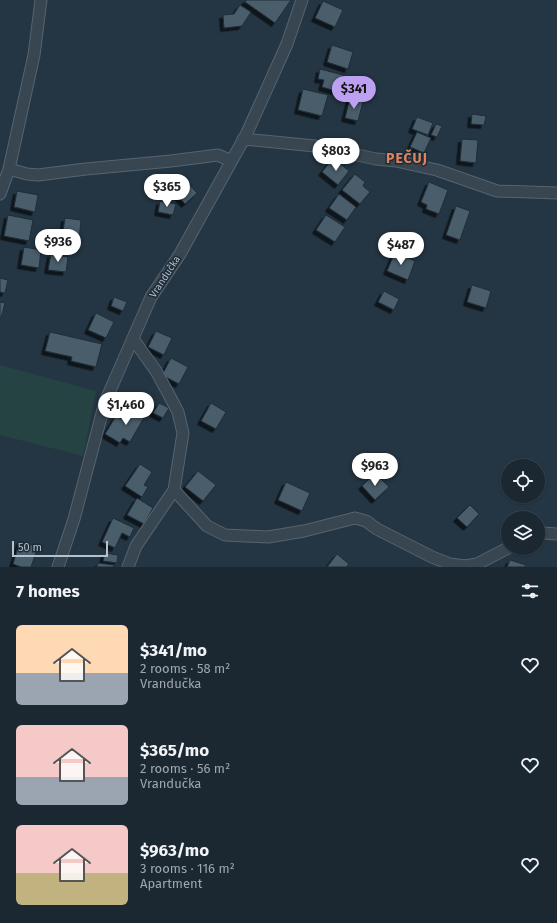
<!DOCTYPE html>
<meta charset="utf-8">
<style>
body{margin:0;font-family:"Fira Sans",sans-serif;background:#28343e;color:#f1f3f6;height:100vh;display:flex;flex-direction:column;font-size:15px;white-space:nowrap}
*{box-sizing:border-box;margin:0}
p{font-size:13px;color:#a0a6ac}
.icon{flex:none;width:22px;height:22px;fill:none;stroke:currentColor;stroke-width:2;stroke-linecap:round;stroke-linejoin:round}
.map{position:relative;height:567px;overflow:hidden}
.sheet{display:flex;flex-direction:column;background:#1b2832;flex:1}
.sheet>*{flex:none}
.controls{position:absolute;left:501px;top:459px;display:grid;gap:8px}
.controls a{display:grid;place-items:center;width:44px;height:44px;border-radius:50%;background:#1b2832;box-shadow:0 1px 3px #0004,0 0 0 1px #39444d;font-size:20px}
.scale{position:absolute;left:12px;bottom:10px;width:96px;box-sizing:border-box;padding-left:4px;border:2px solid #b5c1cc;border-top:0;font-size:11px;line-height:14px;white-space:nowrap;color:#b5c1cc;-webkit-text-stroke:3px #1d2b37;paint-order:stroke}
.price{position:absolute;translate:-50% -34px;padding:0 9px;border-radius:14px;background:#fff;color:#222;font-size:13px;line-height:26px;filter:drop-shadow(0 1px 2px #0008)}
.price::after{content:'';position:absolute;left:50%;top:24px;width:12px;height:9px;margin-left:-6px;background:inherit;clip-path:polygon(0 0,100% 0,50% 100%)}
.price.active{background:#bca0f2;color:#111}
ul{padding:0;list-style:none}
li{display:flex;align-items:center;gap:12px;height:100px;padding:0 16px}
li span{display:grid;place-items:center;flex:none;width:112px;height:80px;border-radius:6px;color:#555}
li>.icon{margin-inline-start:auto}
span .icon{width:48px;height:48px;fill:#fffc;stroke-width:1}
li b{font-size:17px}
h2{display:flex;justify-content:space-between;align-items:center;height:48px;padding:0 16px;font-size:17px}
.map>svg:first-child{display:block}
.green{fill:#264343}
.building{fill:#495d6b;stroke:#1f2d39;filter:url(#shadow)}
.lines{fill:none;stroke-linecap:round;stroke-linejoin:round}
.street-casing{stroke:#56646f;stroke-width:13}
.street{stroke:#384652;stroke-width:11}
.labels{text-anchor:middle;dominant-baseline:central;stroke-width:3;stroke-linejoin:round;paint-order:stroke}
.street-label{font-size:10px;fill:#b5c1cc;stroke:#1d2b37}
.district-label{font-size:14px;font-weight:bold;letter-spacing:1px;fill:#de845f;stroke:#1d2b37}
</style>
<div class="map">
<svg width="557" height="567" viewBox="0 0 557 567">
<defs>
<filter id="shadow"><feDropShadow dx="-3.5" dy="3.5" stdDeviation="0" flood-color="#0009"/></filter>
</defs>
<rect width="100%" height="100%" fill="#243543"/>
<path class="green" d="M0 365 96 391 83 456 0 435Z"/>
<path class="building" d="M246 0H291L275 23 245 2Z
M323 1 343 10 335 27 315 18Z
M240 5 251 12 242 26 224 28 223 15 234 14Z
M332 45 353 52 348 69 327 62Z
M320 69 343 75 339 92 322 87 324 80 318 79Z
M349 79 363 82 360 96 346 93Z
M303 89 328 95 322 116 298 110Z
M350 98 363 102 358 121 345 118Z
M472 114 486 116 484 125 471 124Z
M417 117 433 123 428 135 412 129Z
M436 124 442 126 437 137 431 135Z
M417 132 431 138 424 153 410 147Z
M462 139 478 140 476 163 460 161Z
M333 158 349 171 338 185 322 172Z
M355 174 365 182 363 186 370 192 360 204 342 190Z
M185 180 197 193 185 204 173 191Z
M429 182 448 190 439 214 426 209 427 205 421 202Z
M17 191 38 195 35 212 14 207Z
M339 194 356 207 347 220 329 208Z
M160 201 176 204 173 215 158 212Z
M456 206 470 211 460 240 446 235Z
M8 215 33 220 29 241 4 236Z
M326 215 345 227 335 242 316 230Z
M65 218 81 220 79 240 62 238Z
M24 247 41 250 39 268 21 265Z
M395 252 415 261 408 280 387 271Z
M51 254 68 257 66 272 48 270Z
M0 278 8 280 5 293 0 292Z
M472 285 491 291 486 308 467 302Z
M384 291 399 299 394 310 378 302Z
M114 297 127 302 123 311 111 306Z
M0 302 5 303 1 318H0Z
M96 313 114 322 106 338 88 330Z
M156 331 172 338 164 355 148 347Z
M50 332 102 344 96 367 71 361 72 357 45 351Z
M171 358 188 367 179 384 162 375Z
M159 403 169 408 163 418 153 413Z
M211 403 226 412 216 429 201 421Z
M127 408 134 412 136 408 146 414 130 442 123 438 120 443 105 434 116 416 121 419Z
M140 464 152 472 144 485 148 487 142 497 125 486Z
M198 471 216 485 203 501 185 487Z
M375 473 389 487 375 500 362 486Z
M286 482 310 493 302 511 278 500Z
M137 498 153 508 144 524 127 515Z
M470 505 479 514 467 527 457 518Z
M113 518 134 528 130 537 122 533 115 548 102 542Z
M20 541 38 547 31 567H21L13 564Z
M105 553 118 555 117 563 103 561Z
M337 554 349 564 346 567H327Z
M510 560 526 565 525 567H507Z
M98 563 114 565V567H97Z"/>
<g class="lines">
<defs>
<path id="street" d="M243 139 315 146 376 159 396 161 437 170 497 191 557 193
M9 169 27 174 38 175 86 169 171 161 218 155 231 161
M0 194 9 169 34 55 41 0
M174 490 207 526 225 535 268 537 304 531 355 518 366 521 377 529 432 557 450 564 465 566 477 564 508 548
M538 535 543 533 557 534
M58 567 74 519 105 402 151 297 180 254 246 135 287 44 302 0
M128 567 136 546 174 490 183 433 178 412 168 393 156 371 136 343 132 341"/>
</defs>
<use href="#street" class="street-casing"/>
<use href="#street" class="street"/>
</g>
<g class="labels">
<g class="street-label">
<text transform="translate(165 277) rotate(-57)">Vrandučka</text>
</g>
<g class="district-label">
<text x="407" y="158">PEČUJ</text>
</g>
</g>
</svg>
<div class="controls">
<a><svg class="icon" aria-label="locate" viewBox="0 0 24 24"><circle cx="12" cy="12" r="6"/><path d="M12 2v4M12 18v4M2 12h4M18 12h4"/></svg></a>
<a><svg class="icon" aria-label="layers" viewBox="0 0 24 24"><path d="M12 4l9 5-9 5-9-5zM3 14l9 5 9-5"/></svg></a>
</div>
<div class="scale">50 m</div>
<b class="price active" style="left:354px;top:110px">$341</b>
<b class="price" style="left:336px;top:172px">$803</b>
<b class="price" style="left:167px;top:208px">$365</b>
<b class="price" style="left:58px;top:263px">$936</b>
<b class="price" style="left:401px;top:266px">$487</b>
<b class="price" style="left:126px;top:426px">$1,460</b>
<b class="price" style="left:375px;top:487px">$963</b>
</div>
<section class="sheet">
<h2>7 homes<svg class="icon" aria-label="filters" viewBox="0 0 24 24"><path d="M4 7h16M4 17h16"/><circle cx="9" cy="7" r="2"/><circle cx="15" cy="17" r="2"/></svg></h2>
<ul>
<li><span style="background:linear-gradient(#ffd9b3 60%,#9aa5b1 0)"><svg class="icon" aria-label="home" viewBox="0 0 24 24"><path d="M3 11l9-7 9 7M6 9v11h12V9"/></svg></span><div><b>$341/mo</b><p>2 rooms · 58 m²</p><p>Vrandučka</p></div><svg class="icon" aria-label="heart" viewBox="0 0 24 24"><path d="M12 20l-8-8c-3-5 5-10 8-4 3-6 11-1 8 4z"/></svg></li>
<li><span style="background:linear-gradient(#f6c9c9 65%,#9aa5b1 0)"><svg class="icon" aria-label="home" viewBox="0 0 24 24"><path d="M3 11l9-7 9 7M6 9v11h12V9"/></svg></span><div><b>$365/mo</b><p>2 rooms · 56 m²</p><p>Vrandučka</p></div><svg class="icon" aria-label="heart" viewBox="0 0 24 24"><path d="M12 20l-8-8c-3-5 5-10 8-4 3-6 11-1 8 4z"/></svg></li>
<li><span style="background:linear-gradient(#f6c9c9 60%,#c2b280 0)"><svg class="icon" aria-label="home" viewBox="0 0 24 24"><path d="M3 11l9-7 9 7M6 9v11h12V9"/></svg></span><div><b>$963/mo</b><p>3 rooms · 116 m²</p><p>Apartment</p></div><svg class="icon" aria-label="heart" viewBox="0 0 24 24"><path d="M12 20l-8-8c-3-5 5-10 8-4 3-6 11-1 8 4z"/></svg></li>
</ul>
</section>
